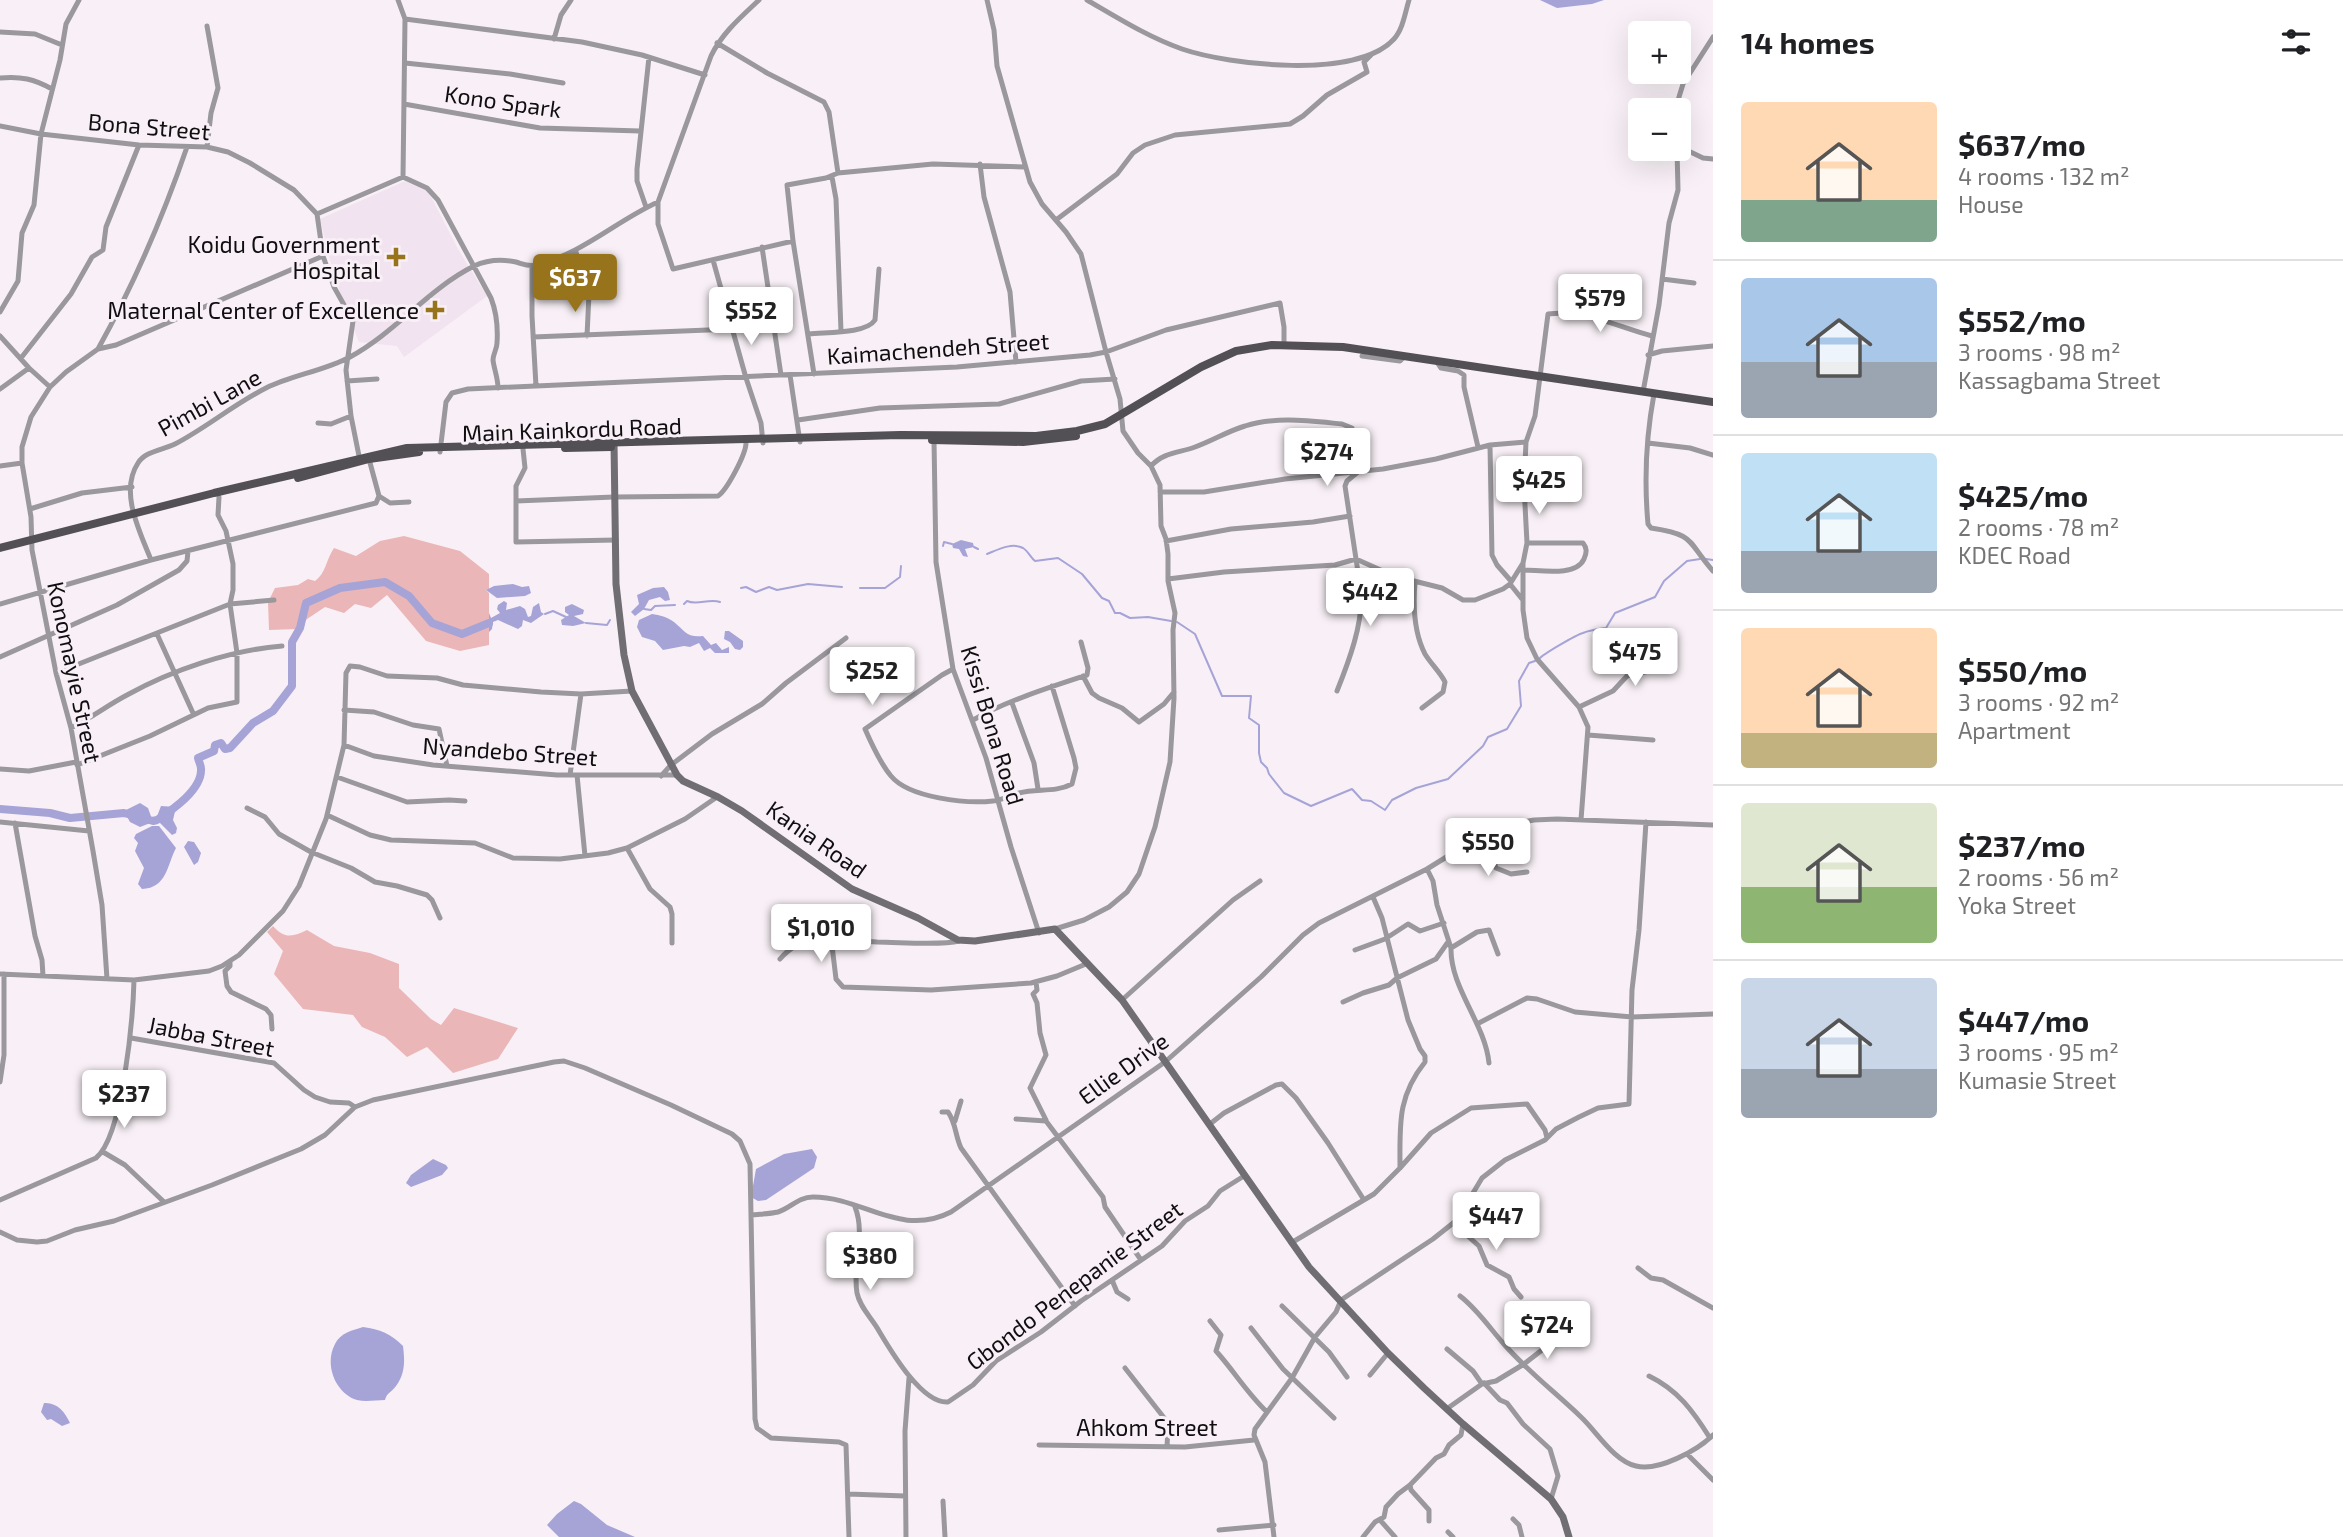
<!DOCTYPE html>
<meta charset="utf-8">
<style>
body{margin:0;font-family:"Exo 2",sans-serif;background:#f2f2f2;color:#202124;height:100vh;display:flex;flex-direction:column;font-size:26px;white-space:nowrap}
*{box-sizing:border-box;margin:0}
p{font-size:23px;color:#757577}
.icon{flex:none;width:38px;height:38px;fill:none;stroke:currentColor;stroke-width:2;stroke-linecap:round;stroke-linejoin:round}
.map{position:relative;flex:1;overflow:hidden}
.side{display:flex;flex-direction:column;background:#fff;width:630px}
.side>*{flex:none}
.fabs{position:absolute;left:1628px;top:21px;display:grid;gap:14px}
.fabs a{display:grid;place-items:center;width:63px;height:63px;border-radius:7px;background:#fff;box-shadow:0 7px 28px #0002;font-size:35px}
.price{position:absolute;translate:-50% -60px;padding:0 16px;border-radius:7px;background:#fff;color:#222;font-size:23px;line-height:46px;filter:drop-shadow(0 2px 4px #0008)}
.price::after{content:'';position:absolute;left:50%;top:42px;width:21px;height:16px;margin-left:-10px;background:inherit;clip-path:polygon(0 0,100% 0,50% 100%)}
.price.current{background:#97731c;color:#fff}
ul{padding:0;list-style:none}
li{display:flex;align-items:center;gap:21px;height:175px;padding:0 28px}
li+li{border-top:2px solid #e0e0e0}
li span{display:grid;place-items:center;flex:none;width:196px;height:140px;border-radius:7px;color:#555}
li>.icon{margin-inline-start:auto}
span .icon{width:84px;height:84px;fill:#fffc;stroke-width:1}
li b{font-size:30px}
h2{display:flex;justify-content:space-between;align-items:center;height:84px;padding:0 28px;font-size:30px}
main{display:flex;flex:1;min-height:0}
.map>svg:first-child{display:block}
.built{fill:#f1e3ef}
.green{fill:#ebb6b8}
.water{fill:#a6a4d7}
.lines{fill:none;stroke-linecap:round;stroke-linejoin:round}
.stream{stroke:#a6a4d7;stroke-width:2}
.river{stroke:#a6a4d7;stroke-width:8}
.street{stroke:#9a989c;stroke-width:5}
.secondary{stroke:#706e72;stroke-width:7}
.primary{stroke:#535055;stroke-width:8}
.poi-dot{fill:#97731c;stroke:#f8f0f6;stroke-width:2.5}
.labels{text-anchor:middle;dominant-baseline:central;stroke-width:6;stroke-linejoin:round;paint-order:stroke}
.street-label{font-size:23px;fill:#100e10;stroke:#f8f0f6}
.poi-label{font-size:23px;fill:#100e10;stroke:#f8f0f6;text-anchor:end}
</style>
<main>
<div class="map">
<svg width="1713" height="1537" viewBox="0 0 1713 1537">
<rect width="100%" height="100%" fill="#f8f0f6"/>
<path class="built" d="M405 181 427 189 458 249 487 296 404 357 397 346 359 342 334 276 320 219Z"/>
<path class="green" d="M404 536 460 551 489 574V589L486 590 489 593V645L460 651 426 641 387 595 371 608 355 604 344 613 325 607 307 619 298 629 269 630 268 602 275 588 298 585 308 579 315 581C326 573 326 560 334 548L356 556 380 541Z
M273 926C284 939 293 937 307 930L334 946 370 953 399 964V988L431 1019 441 1025 454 1008 518 1028 498 1059 453 1073 427 1047 407 1057 385 1037 362 1027 353 1015 303 1009 274 974 283 951 267 932Z"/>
<path class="water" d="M1540 0H1604L1592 4 1557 8Z
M961 540 973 543 974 547 965 549 968 557 963 556 959 549 953 548 952 544Z
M513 584 522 587 529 586 531 593 525 596 497 598 486 590 494 586Z
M664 587 668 592 670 600 665 601 660 597 649 600 644 609 635 616 631 612 639 604 637 595 653 588Z
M504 601 507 603 506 610 520 606 525 609 528 617 531 616 533 607 539 603 541 612 544 614 531 623 523 620 522 626 518 629 498 620 493 622 492 629 489 632V613L491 618 500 613 497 609 498 605Z
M572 604 584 610 583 614 574 616 586 623 573 626 562 625 561 620 569 615 565 612V607Z
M652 614C660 615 667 617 674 622 685 631 687 638 703 636L711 645 716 643 722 650 729 647V653H715L710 648 704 651 699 643 690 647 684 646 663 650 655 641 642 637 637 627 639 620Z
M725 631H729L743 641V647L740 650 735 649 730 642 724 639Z
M140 803 148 808 153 822 140 827 130 822 124 811Z
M161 806 176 807 173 820 177 828 176 833 172 835 156 819Z
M152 826H159L176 848C167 865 167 888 142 889L138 884 144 868 135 851 138 843 134 838 136 834Z
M188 841 194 842 201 853 198 862 194 865 184 847Z
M812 1149 817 1157 814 1168 766 1200 758 1201 751 1197 756 1169 784 1154Z
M433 1159 446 1165 448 1168 442 1175 411 1187 406 1183 411 1175Z
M363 1327C380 1329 391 1334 403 1346 405 1362 405 1374 396 1386 391 1393 387 1392 385 1400 376 1400 366 1402 357 1400 335 1393 324 1364 335 1344 340 1333 353 1330 363 1327Z
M44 1403C57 1402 65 1412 70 1423L62 1426 51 1419 47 1420 41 1412Z
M574 1501 581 1504 607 1525 635 1537H559L547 1525 557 1514Z"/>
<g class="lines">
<path class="stream" d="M943 546 944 542 952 544
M974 547 978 549
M987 554C997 550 1012 542 1023 548 1028 551 1031 558 1035 561L1058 558 1082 574 1102 598 1109 601 1115 613H1120L1130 618 1148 617 1171 621
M1706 559 1713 560
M741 588 746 587 756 592 769 587 777 590 808 584 842 587
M860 588H885L900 577 901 566
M684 604 687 601C697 606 709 598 720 602
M644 609 651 610 655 606 675 605
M545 614 553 611 566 617
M1177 622 1195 634 1222 696H1251L1249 718 1259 725V753L1261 762 1267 768 1269 774 1284 793 1311 806 1352 789 1362 800 1371 801 1385 810 1392 800 1416 788 1448 779 1483 746 1488 737 1507 729 1521 706 1519 681 1529 663 1535 661
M586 623 607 625 610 620
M1539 659C1543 654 1576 635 1583 633 1590 630 1599 629 1606 628L1615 613 1655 597 1664 581 1687 561 1700 559"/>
<path class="river" d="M0 809 50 813 70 818 124 813 153 821 157 820C172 810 202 790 201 769 201 765 199 762 198 758L214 751 215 745 221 743 225 749 230 748 253 723 273 711 292 686V642L300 628 306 603 340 588 385 582 409 596 432 623 462 634 489 623"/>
<path class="street" d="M398 0 405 19 403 177
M759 0C741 17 722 33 711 56L658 202V224L673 269 793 241
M987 0 994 30 997 66 1030 182 1042 204 1066 232 1081 254 1106 352 1120 399 1123 431 1138 453 1151 466 1160 485 1161 526 1166 539 1168 554V581L1175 613 1173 630 1174 698 1170 762 1155 827 1139 874 1127 892 1109 907 1084 920 1055 929
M1087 0C1118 18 1148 37 1182 49 1229 65 1357 80 1394 39 1403 29 1405 13 1409 0
M405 19 582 42 642 55 705 75
M207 26 218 88 211 113 207 147
M0 32 35 34 62 45
M554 39 561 15 571 0
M717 43 767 73 824 102 829 112 838 173
M405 63 510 74 563 83
M0 78C21 76 34 79 52 89
M404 104 540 128 640 131
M1675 110 1683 84 1713 37
M0 126 41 134 139 145 207 147 228 152 250 163 294 190 317 214 323 256 334 287 353 321 346 370 351 416 360 461
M1678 146 1703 158 1713 159
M980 164 984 197 1010 292 1016 362
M403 177 427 188 438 200 491 298C496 311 498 328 497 343 497 349 493 354 493 360 494 369 498 378 498 388
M832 177 836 199 841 331
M646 207 637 181V169L649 57
M317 214 403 177
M1056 220 1117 174 1133 153 1145 145 1175 135 1290 124 1303 116 1327 95 1367 72 1364 62 1371 55
M762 247 781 375
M576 252 589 294 587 336
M713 260 746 378 761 423 763 443
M532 267V316L536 386
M1662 279 1694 283
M0 312 18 281 22 233 34 205 41 134 60 60 66 24 79 0
M809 334C826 332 866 334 875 320L879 269
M0 336 29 368 50 387
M533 337 733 329
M98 349C134 284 163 217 187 147
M1648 355 1662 351 1713 346
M1362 356 1400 361 1404 357
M21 358 71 294 92 257 103 250 106 227 139 145
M1437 362 1441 368 1458 371 1464 375V387L1478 447
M814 374 793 241 787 185 826 178 838 173 933 164 1025 167
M790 375 800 442
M347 381 377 379
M0 389 29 368
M1643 392 1659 305 1669 223 1678 190 1677 149
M1654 394C1646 437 1644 480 1648 524L1651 528C1696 535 1686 540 1713 571
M798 420 880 408 999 404 1081 381 1115 379
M318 423 331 424 351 416
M934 440 936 562 953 669 986 758 1011 847 1039 933
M1648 443 1690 448 1713 455
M1490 445 1492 555 1497 565 1511 581
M523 449 525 468 516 486V542L616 540
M440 452 446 402 452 393 468 389 957 367 1090 355 1106 352 1166 330 1280 303 1284 327V344
M0 466 22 463
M1151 466C1164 452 1179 453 1195 447 1212 441 1228 431 1245 426 1275 416 1311 421 1342 424L1352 428
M1160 492H1204L1285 479 1383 469 1436 459 1490 445 1526 442
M379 496 390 503 409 502
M219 497 218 515 226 531 233 564V590L230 604 274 600
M516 501 614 497 718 496C727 490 746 454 746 443
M30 509 82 493 132 487
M1166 541 1231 529 1313 522 1350 516
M151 560C140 532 119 492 138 463 145 451 163 450 175 444 206 428 234 404 266 388 292 375 324 371 350 357 396 332 428 289 474 266 487 260 502 259 516 262 523 264 529 267 536 265 582 254 616 221 658 202
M1524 570C1540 570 1576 577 1584 559 1587 552 1587 548 1583 543H1527
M1394 576 1413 605
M1168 579 1224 572 1335 565 1356 559 1394 576 1442 588 1463 600H1475L1503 589 1510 584 1523 563
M1415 582C1413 606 1414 633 1425 654 1431 664 1440 672 1445 682L1443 692 1422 708
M1510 584 1522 599
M0 604 151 560 376 503 379 496 369 459
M157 634 193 713
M0 657 117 605 179 570 187 561 188 551
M953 669 942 675 865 729C872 745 880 763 891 776 909 798 967 804 993 801 1003 800 1010 795 1019 793 1037 788 1055 793 1072 784L1076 768 1074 758 1052 686
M56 673 230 604 237 653V702L208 708 150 736 77 765
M1083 676 1092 693 1099 698 1122 708 1139 722 1164 704 1174 692
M1337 691C1349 661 1363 624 1361 592L1345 486 1347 481 1359 471
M1012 703 1034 763 1038 789
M1579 707 1613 691 1627 676 1657 669
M344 710 374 712 413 725 439 729 447 766
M973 720C1006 701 1050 687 1087 675L1088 668 1081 642
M71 728C91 718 108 705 127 695 172 670 231 650 282 646
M1588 735 1653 740
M344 745 374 756 433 765 557 775H677
M0 769 29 771 76 762
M570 775 581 694
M577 775 585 856
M661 776 671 765 712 734 762 704 786 683 846 638
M337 777 407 802 449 800 465 801
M247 808 265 817 279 834 311 852 351 868 375 882 397 886 427 895 432 900 440 918
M327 815 370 835 391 840 475 843 513 858 560 859 608 853 627 848 685 819 717 797
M1581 820 1588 727 1579 707 1537 659 1527 638 1523 610V563L1527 543 1524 486 1526 442 1535 416 1548 314C1584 309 1618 327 1652 336
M0 822 89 831
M15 823 35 936 42 960 43 976
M1484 834 1496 868 1511 874 1527 872
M627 848 650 889 670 907 672 914V943
M1427 869 1433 881 1437 905 1451 948 1477 932 1489 930 1498 954
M831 937 836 979 843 987 931 990 1031 983 1057 976 1086 964
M1451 948C1450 988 1485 1023 1489 1063
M1355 950 1385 939 1408 924 1420 931 1444 923
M780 959C806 928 843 940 877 942 899 942 940 946 959 941
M230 962V966L225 971 227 986 231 992 266 1009 271 1015 272 1029
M0 974 134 980 209 971 222 966 239 955 283 911 299 886 326 819 344 745 346 673 350 666 360 667 387 676 437 678 463 685 541 692 581 694 632 691
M107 979 102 905 93 851 71 728 56 673 32 550 31 517 22 463V447L31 417 50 387 66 372 98 349 116 345 323 256
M1036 982 1037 990 1033 994 1037 1003 1040 1033 1046 1055 1030 1088 1046 1120
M1122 1000 1233 900 1260 881
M1343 1002 1363 993 1389 985 1397 978 1436 959 1448 942
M1477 1024 1527 998 1537 999 1575 1012 1632 1017 1713 1014
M131 1038 274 1063 304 1090 315 1097 330 1102 349 1103 355 1107
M0 1082 4 1055V974
M942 1112H948C956 1123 955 1135 961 1148L1075 1306
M1016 1119 1046 1121 1103 1197 1105 1207 1141 1260
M955 1121 961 1101
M1210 1124 1224 1113 1276 1085 1282 1084 1296 1098 1328 1143 1364 1200
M103 1152 125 1165 163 1201
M1400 1168 1431 1133 1471 1108 1527 1104 1545 1130 1547 1138
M0 1200 96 1158C123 1136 133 1017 134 980
M855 1207C866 1234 852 1265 857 1293 860 1308 872 1318 879 1331 891 1351 922 1404 948 1402L973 1385 996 1361 1041 1332 1081 1301 1162 1246 1185 1221 1208 1206 1220 1191 1244 1176
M751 1215C760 1214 770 1214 778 1212 791 1208 798 1197 813 1197 863 1197 900 1238 951 1212L1165 1062 1261 977 1303 935 1319 923 1427 869 1495 827 1534 820 1557 819 1713 825
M1453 1223 1479 1246 1487 1265 1509 1277 1514 1289 1521 1297
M0 1232 17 1240 37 1242 47 1241 75 1230 114 1221 212 1185 301 1149 325 1135 355 1107 373 1100 554 1062 564 1061 585 1068 671 1105 732 1134 740 1141 750 1164 755 1419 757 1428 771 1438 839 1442 846 1445 849 1537
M1291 1243 1374 1194 1400 1168C1400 1125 1397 1097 1425 1062V1056L1420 1049 1408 1020 1382 918 1373 897
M1638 1268 1651 1278 1663 1280 1713 1308
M1112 1280 1117 1292 1128 1299
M1460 1296C1477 1309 1489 1327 1503 1343 1526 1370 1555 1392 1581 1417 1597 1432 1614 1461 1636 1466 1658 1472 1698 1450 1713 1435
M1282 1306 1329 1352 1347 1377
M1210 1321 1221 1335 1216 1351C1234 1371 1247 1393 1267 1412
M1251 1328 1283 1369 1334 1418
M1447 1349 1473 1371 1482 1384
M1125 1368 1165 1419 1168 1427 1167 1447
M1370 1375 1388 1353
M1649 1376C1678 1390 1693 1411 1710 1438
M1484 1383 1500 1400 1507 1403 1523 1424 1550 1449 1558 1476 1551 1499
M1448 1408 1482 1384 1496 1381 1524 1364 1578 1322
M1039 1445 1185 1447 1254 1440
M1687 1454 1713 1480
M1410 1485 1411 1490 1429 1510V1521
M848 1494 905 1496
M943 1501 945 1537
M1513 1519 1519 1525 1522 1537
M1380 1520 1395 1537
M1219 1530 1274 1525
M1448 1532 1453 1537
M906 1537 905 1431 909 1378
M1274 1537 1265 1462 1254 1435 1255 1429 1292 1378 1315 1337 1336 1312 1341 1300 1433 1239 1467 1212 1473 1193 1482 1178 1505 1160 1545 1140 1556 1129 1579 1117 1598 1108 1629 1104 1632 990 1639 930 1646 822
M1363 1537 1375 1522 1384 1517 1386 1507 1398 1494 1410 1485 1436 1458 1444 1454 1449 1445 1461 1435 1463 1424"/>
<path class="secondary" d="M614 442 616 584 624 655 632 691 677 775 683 781 718 797 742 811 852 889 918 918 958 940 975 941 1055 929 1122 1000 1309 1267 1388 1353 1424 1388 1463 1424 1551 1499 1563 1517 1569 1537"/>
<path class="primary" d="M932 440 1023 442 1076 436
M565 448 611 447
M298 478 369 459 419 452
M0 548 214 493 407 448 900 435 1036 436 1077 431 1105 424 1201 367 1236 351 1272 345 1343 347 1713 402"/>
</g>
<g class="poi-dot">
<path d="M392.5 246.5h7v7h7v7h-7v7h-7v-7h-7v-7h7z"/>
<path d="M431.5 299.5h7v7h7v7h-7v7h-7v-7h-7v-7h7z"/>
</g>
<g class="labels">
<g class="street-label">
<text transform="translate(503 101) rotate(8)">Kono Spark</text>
<text transform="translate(149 126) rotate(5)">Bona Street</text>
<text transform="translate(938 348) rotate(-4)">Kaimachendeh Street</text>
<text transform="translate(209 402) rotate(-29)">Pimbi Lane</text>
<text transform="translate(572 429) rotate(-2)">Main Kainkordu Road</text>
<text transform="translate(75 672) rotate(78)">Konomayie Street</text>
<text transform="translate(993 725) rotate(73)">Kissi Bona Road</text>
<text transform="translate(510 751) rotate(4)">Nyandebo Street</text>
<text transform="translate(817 839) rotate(35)">Kania Road</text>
<text transform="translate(211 1036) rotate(11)">Jabba Street</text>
<text transform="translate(1123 1068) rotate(-36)">Ellie Drive</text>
<text transform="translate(1074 1285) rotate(-37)">Gbondo Penepanie Street</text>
<text x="1147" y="1427">Ahkom Street</text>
</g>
<g class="poi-label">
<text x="380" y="244">Koidu Government<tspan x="380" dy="26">Hospital</tspan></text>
<text x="419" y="310">Maternal Center of Excellence</text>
</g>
</g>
</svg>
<div class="fabs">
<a>+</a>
<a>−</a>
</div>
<b class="price current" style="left:575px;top:314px">$637</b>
<b class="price" style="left:1600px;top:334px">$579</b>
<b class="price" style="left:751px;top:347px">$552</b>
<b class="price" style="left:1327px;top:488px">$274</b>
<b class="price" style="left:1539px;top:516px">$425</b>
<b class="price" style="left:1370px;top:628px">$442</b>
<b class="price" style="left:1635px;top:688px">$475</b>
<b class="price" style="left:872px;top:707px">$252</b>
<b class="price" style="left:1488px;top:878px">$550</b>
<b class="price" style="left:821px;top:964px">$1,010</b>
<b class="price" style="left:124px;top:1130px">$237</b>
<b class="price" style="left:1496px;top:1252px">$447</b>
<b class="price" style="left:870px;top:1292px">$380</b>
<b class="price" style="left:1547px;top:1361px">$724</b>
</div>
<section class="side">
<h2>14 homes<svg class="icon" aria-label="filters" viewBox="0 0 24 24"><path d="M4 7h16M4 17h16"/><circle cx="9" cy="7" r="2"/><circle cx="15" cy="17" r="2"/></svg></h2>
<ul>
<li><span style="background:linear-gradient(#ffd9b3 70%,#7fa58c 0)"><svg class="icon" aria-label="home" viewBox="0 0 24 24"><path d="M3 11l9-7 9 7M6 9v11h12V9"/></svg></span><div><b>$637/mo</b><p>4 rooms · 132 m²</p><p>House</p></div></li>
<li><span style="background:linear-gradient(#a9c7e8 60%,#9aa5b1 0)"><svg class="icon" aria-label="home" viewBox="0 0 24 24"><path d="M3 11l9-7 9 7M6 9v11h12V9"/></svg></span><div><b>$552/mo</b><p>3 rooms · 98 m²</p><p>Kassagbama Street</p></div></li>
<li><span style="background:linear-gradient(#bfe0f5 70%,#9aa5b1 0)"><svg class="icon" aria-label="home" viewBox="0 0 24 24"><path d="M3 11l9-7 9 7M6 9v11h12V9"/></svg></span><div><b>$425/mo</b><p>2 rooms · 78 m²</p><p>KDEC Road</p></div></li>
<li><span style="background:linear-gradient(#ffd9b3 75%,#c2b280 0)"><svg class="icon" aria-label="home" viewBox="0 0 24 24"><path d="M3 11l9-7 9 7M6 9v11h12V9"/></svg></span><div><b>$550/mo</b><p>3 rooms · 92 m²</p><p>Apartment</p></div></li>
<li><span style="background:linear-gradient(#dfe7d0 60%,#8fb573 0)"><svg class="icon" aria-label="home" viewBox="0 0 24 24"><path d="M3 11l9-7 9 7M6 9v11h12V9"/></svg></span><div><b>$237/mo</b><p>2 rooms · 56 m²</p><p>Yoka Street</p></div></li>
<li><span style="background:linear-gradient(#c9d6e8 65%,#9aa5b1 0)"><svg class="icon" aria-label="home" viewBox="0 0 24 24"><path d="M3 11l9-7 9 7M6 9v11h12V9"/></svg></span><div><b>$447/mo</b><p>3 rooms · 95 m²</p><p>Kumasie Street</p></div></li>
</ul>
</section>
</main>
